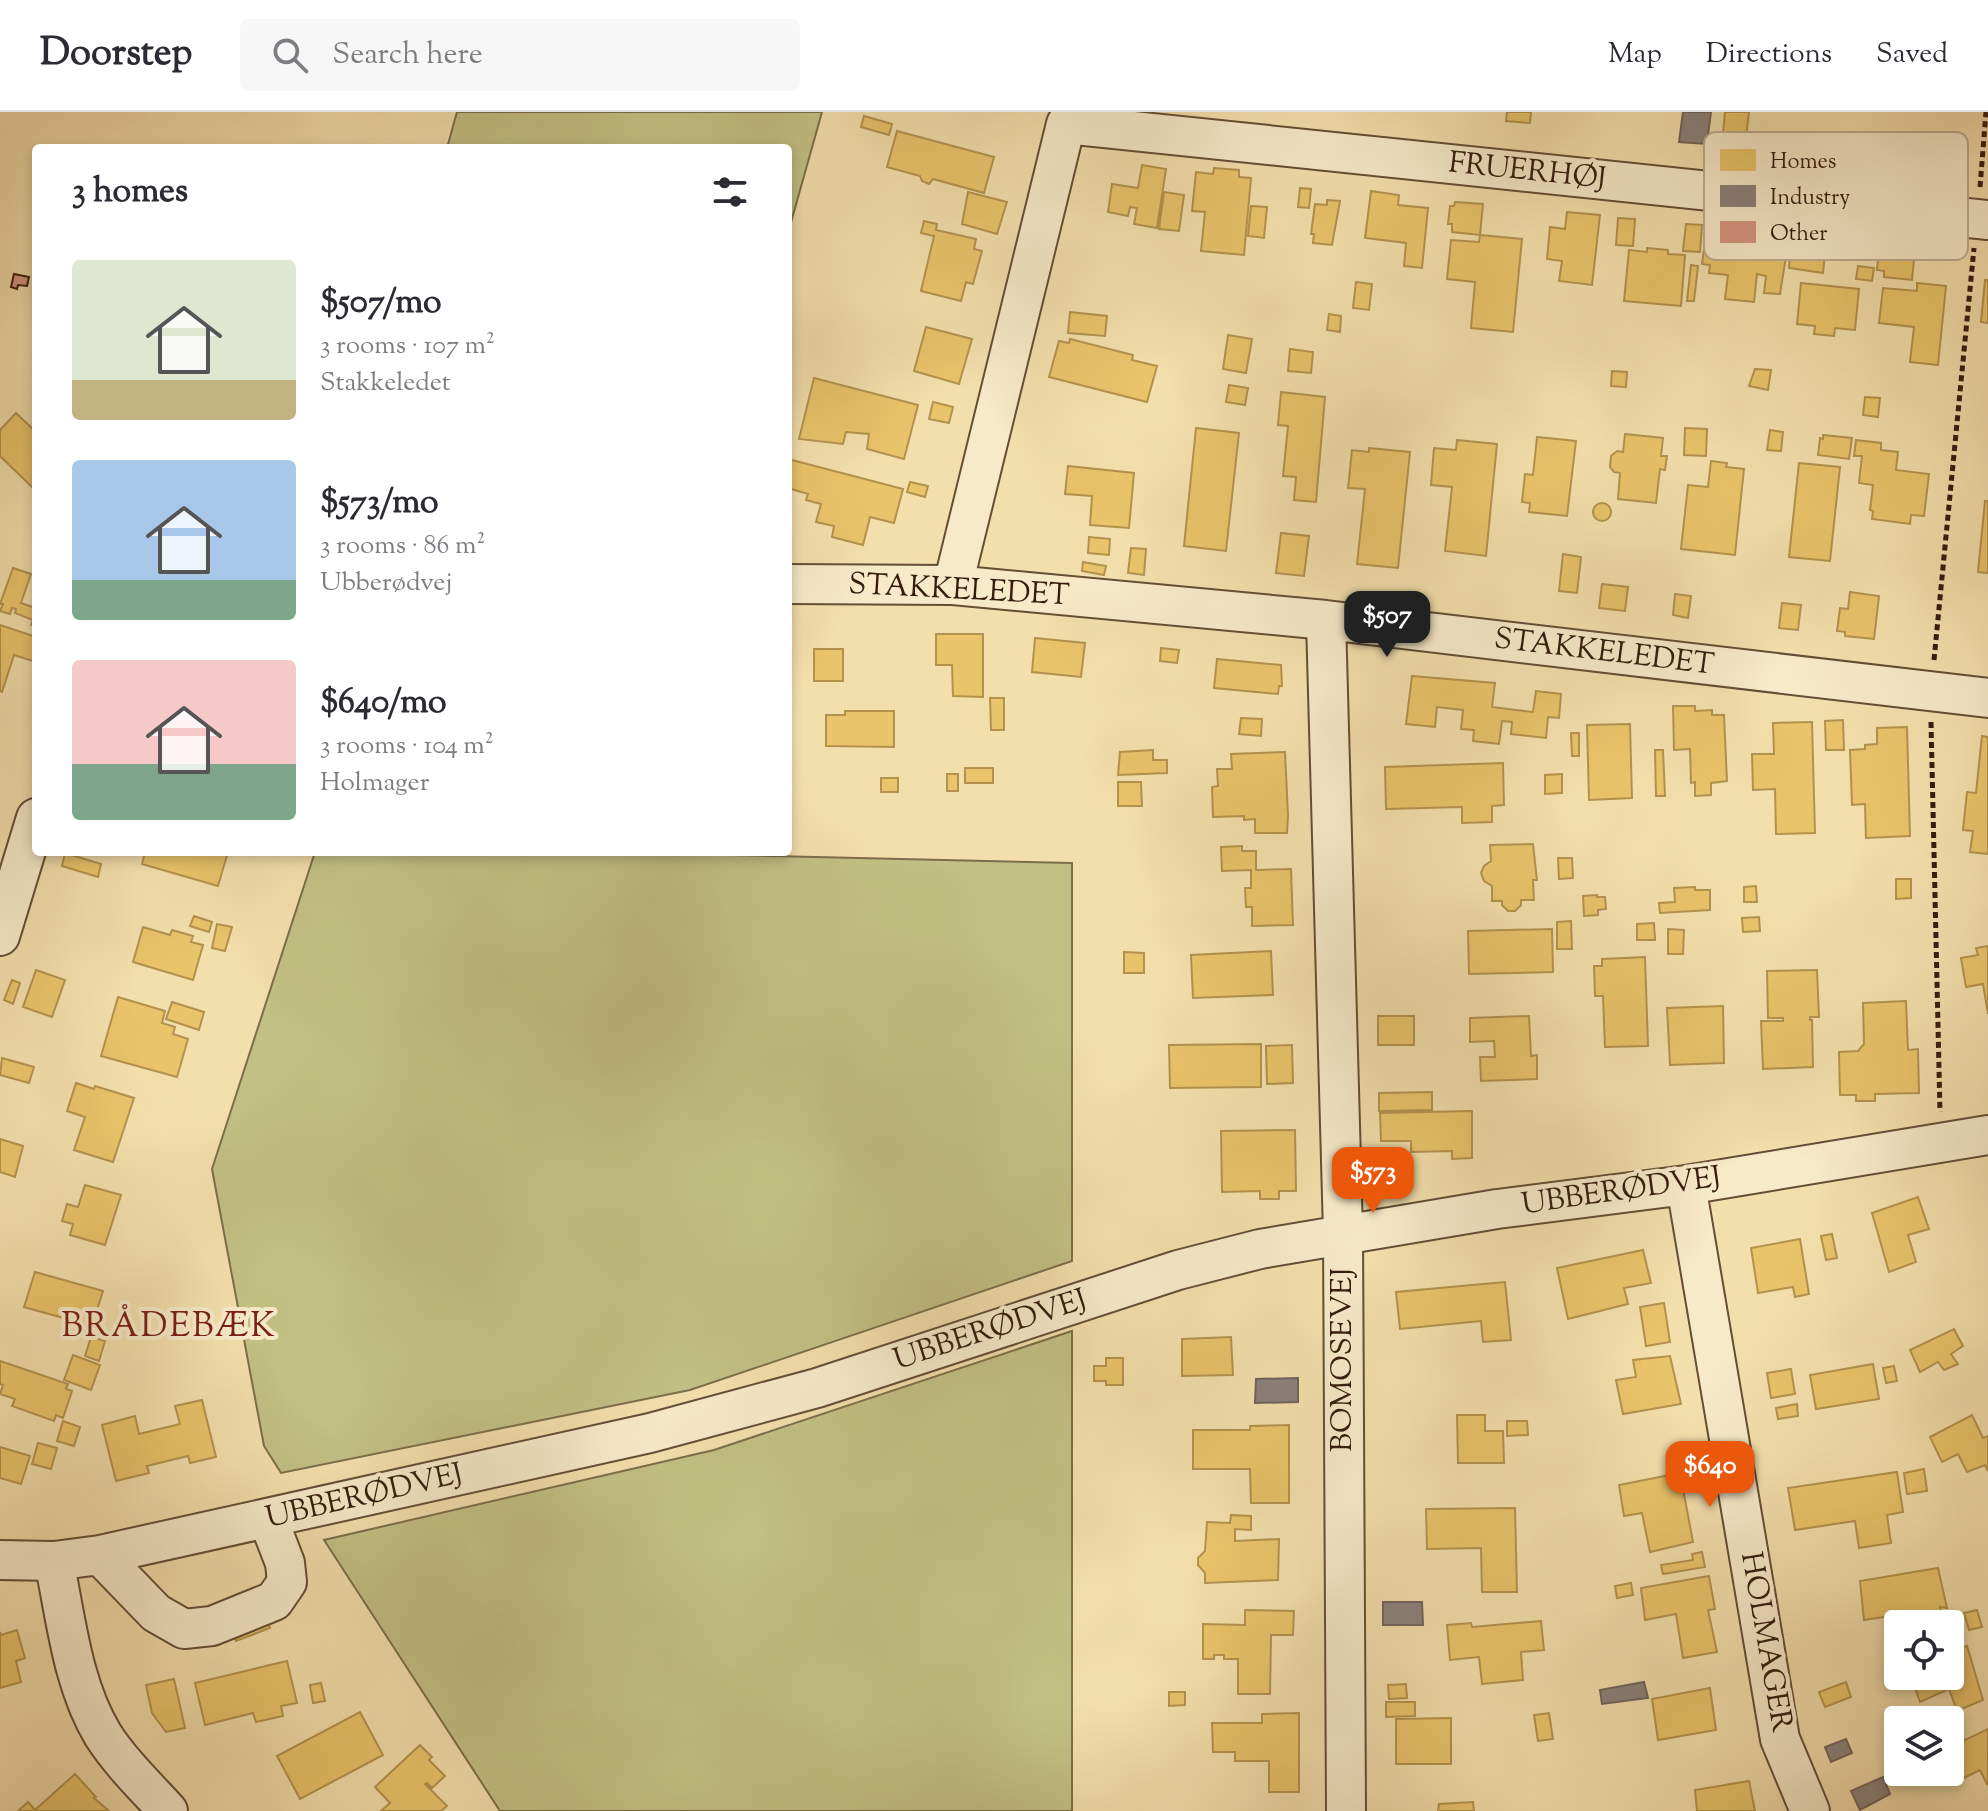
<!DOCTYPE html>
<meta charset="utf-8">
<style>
body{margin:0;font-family:"Sorts Mill Goudy",serif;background:#f7f7f7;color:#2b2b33;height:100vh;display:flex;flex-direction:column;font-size:30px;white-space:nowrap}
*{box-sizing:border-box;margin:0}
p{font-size:26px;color:#7c7c81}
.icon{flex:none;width:44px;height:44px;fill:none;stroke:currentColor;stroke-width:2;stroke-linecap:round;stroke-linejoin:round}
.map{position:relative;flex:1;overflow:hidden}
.panel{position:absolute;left:32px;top:32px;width:760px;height:712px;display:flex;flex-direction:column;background:#fff;border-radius:8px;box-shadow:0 4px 12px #0003}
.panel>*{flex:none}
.controls{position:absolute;left:1884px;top:1498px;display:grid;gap:16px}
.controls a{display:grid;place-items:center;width:80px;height:80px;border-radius:8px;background:#fff;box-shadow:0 4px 12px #0003;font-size:40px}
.price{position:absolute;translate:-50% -68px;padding:0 18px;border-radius:16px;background:#ea580c;color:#fff;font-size:26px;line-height:52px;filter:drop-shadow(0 2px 4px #0008)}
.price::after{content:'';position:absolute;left:50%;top:48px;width:24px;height:18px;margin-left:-12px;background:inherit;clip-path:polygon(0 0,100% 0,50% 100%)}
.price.active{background:#222;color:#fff}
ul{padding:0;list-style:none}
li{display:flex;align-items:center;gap:24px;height:200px;padding:0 40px}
li span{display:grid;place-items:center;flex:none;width:224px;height:160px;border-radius:8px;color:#555}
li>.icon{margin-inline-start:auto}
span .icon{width:96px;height:96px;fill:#fffc;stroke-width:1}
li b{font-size:34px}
h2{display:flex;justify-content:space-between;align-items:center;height:96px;padding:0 40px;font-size:34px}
header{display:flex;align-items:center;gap:48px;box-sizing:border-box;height:112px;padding:0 40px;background:#fff;border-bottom:2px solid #e1e1e2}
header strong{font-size:38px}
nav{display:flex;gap:44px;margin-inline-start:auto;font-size:28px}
.search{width:560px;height:72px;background:#f7f7f7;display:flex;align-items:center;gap:20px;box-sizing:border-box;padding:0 28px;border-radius:8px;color:#7c7c81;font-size:30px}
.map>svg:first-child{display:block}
.green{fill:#c2c084;stroke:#7c6e49;stroke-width:2}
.homes{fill:#e9c46a;stroke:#b3924e;stroke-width:2}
.industry{fill:#8a817c;stroke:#71635b;stroke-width:2}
.building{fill:#d59681;stroke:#361c0e;stroke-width:2}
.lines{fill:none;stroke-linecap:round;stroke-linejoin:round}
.minor-casing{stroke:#654d36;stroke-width:42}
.path{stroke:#361c0e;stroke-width:5;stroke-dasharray:6 4;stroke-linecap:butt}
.minor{stroke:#f7eac9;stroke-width:38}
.labels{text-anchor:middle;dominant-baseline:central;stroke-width:8;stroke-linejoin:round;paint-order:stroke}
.street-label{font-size:30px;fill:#361c0e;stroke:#f7eac9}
.quarter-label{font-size:34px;letter-spacing:2px;fill:#7a1f14;stroke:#f7eac9}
.key{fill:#f7eac9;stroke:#bdac91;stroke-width:2}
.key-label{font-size:22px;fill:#361c0e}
</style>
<header>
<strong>Doorstep</strong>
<div class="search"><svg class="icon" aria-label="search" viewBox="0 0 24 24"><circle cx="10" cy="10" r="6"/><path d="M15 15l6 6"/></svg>Search here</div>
<nav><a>Map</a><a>Directions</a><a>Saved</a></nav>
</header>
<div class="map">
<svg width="1988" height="1699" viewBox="0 0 1988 1699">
<rect width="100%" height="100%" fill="#f3dfac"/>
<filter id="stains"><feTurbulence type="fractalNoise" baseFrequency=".0025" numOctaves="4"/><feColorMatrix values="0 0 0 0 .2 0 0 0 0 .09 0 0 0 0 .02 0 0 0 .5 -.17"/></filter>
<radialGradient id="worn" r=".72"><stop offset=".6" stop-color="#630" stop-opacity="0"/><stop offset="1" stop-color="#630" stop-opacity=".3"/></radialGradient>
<path class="green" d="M457 0H822L788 121V36H447Z
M315 740H602L1072 751V1149L690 1278 281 1361 264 1334 212 1057Z
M1072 1219V1699H500L324 1428 714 1338Z"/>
<path class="homes" d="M1507 0H1531L1530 11 1506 9Z
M1725 0H1749L1745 34 1722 32Z
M864 4 892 12 889 23 861 15Z
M897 19 994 45 984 81 933 67 929 72 922 69 920 64 887 55Z
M1142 53 1166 57 1157 116 1134 112 1137 96 1130 95 1128 104 1108 100 1112 72 1138 76Z
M1214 56 1239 58V65L1251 66 1244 143 1201 139 1205 100 1192 99 1196 60 1213 62Z
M1300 76 1311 77 1309 96 1298 95Z
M1371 79 1399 83 1398 93 1428 96 1422 156 1404 154 1406 131 1365 126Z
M968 80 1007 90 997 122 962 112Z
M1164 80 1184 83 1179 119 1159 117Z
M1327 88 1340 89 1332 133 1313 131 1314 122H1311L1315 92 1327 93Z
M1455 90 1483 92 1480 123 1452 120V112H1448L1450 94H1454Z
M1251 94 1267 95 1264 126 1248 124Z
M1567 100 1600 103 1592 173 1559 169 1562 149 1547 147 1550 115 1565 117Z
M1618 106 1635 107 1633 134 1616 133Z
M924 109 937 112 936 118 976 127 974 137 982 139 973 172 966 170 961 189 921 179 934 124 921 121Z
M1686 112 1702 113 1700 140 1683 139Z
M1736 120 1748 121V126L1761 129 1788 132 1780 182 1764 181 1766 164 1757 162 1754 190 1725 187 1728 163 1709 161 1710 153 1702 152 1704 137 1712 138 1713 122 1735 124Z
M1480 123 1522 127 1513 220 1471 216 1475 170 1447 167 1451 128 1479 130Z
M1797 129 1826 132 1823 161 1789 156 1791 131Z
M1887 134 1915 137 1912 168 1884 165V159L1877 158 1879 136 1887 137Z
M1647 136 1668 138V142L1685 143 1681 194 1624 189 1629 138 1647 140Z
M1691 153 1698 154 1694 189H1687Z
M1858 154 1874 156 1872 169 1856 167Z
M1985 168H1988V211L1981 210Z
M1356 170 1372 172 1369 198 1353 196Z
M1801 171 1859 177 1855 218 1835 216 1834 224 1814 222 1815 214 1797 212Z
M1917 171 1946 174 1938 253 1910 250 1914 215 1879 211 1883 176 1917 179Z
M1070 200 1107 204 1105 224 1068 221Z
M1329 202 1341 204 1340 220 1327 218Z
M926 215 972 227 959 272 914 259Z
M1228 223 1252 227 1246 261 1223 257Z
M1070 227 1133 243 1132 248 1157 254 1147 290 1049 265 1059 229 1069 231Z
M1290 237 1313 240 1311 261 1288 259Z
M1755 257 1771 258 1768 278 1749 274Z
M1612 259 1627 260 1626 275 1611 274Z
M814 266 918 293 904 347 867 337 869 322 846 320 843 332 799 327Z
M1229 273 1248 276 1245 293 1226 290Z
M1281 280 1325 285 1316 390 1294 388 1296 365 1283 364 1288 314 1278 313Z
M1865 285 1880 286 1878 305 1863 303Z
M933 290 953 295 949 311 929 307Z
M16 301 36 320V379L0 344V318Z
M1196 316 1239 321 1226 439 1184 434Z
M1685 316 1707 317 1706 344 1684 343Z
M1770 318 1783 320 1781 339 1767 338Z
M1625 322 1663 326 1661 344H1667L1665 358 1660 357 1656 391 1618 387 1620 361 1614 360 1610 355 1611 344 1617 339 1623 340Z
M1823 323 1852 326 1849 347 1818 343 1820 326 1823 327Z
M1537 325 1576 329 1567 404 1529 400 1530 391 1522 390 1525 362 1533 363Z
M1457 328 1497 332 1486 444 1445 439 1452 375 1431 373 1434 336 1456 338Z
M1856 328 1881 331V338L1898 340 1896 358 1929 362 1924 404 1911 403 1910 412 1872 407 1873 399 1870 398 1873 373 1859 371 1862 344H1854Z
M1369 336 1410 340 1398 456 1357 452 1365 377 1348 376 1352 338 1369 340Z
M788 347 903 377 894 411 870 405 863 433 832 425 834 414 816 410 821 392 806 388 808 382 788 376Z
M1711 349 1727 351 1726 355 1744 357 1735 443 1681 437 1688 373 1708 375Z
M1799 351 1840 355 1830 449 1789 445Z
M1068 354 1134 361 1129 416 1090 413 1092 384 1065 382Z
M910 370 928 374 925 385 907 380Z
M1985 389H1988V461L1978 460Z
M1593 400a9 9 0 1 1 18 0a9 9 0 1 1-18 0Z
M1281 421 1309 424 1304 464 1276 461Z
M1089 425 1110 427 1109 443 1088 441Z
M1131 436 1146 437 1144 463 1128 461Z
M1563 442 1581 445 1577 481 1559 479Z
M1083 450 1106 454 1104 463 1082 459Z
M13 456 31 462 21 491 36 496V514L31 513 33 508 15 501 16 497 12 496 10 502 0 499 3 492H0Z
M1602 472 1628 475 1625 499 1599 496Z
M1850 480 1879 484 1874 527 1845 524V520L1837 519 1840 496 1848 497Z
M1675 482 1691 484 1688 506 1673 503Z
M1782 491 1801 493 1798 518 1779 516Z
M0 513 36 525V550L14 543 2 580 0 579Z
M936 522H983V585L953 584 952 553H936Z
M1035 526 1085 531 1081 565 1032 560Z
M1161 536 1179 538 1177 551 1160 549Z
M814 537H843V569H814Z
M1217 547 1281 553 1282 574H1279L1278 582 1214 576Z
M1412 564 1495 571 1492 595 1533 600 1536 579 1561 582 1559 606 1548 605 1546 626 1511 622 1512 610 1502 609 1499 632 1473 629 1474 618 1461 617 1463 598 1437 595 1435 615 1406 612Z
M990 586H1004V618H991Z
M1673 594H1695V599L1712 598V603H1724L1727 669 1711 671V683L1695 684V670L1691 671 1690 637 1674 638Z
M845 599H894V635L826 634V603H845Z
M1241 606 1262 607 1261 624 1239 622Z
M1843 608 1844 638H1826L1825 609Z
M1812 610 1815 721 1776 722 1775 677 1753 678 1752 642H1774L1773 611Z
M1630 612 1632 686 1589 688 1587 613Z
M1907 615 1910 724 1866 726 1865 692 1852 693 1850 638 1865 637V633L1877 632V616Z
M1571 621H1579V644H1572Z
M1982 624 1988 625V742L1970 740 1973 719 1963 718 1967 680 1976 681Z
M1153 638V648H1167V661L1118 663 1120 640Z
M1655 638H1663L1665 684H1656Z
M1285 640 1288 704 1287 721H1255V707L1244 708V704L1213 705 1212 675 1218 674 1217 657H1232L1231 642Z
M1503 651 1504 693 1492 694V710L1462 711V695L1386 697 1385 655Z
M965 656H993V671H965Z
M947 662H958V679H947Z
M1562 662V681L1545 682V663Z
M881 666H898V680H881Z
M1118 670H1141L1142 694H1118Z
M1533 732 1537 768H1533L1534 788H1521V793L1515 799H1508L1502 793V789H1492V774L1484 769 1481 761 1484 754 1491 749 1490 733Z
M1242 734V739H1256V758L1291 757 1293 813 1252 814V795H1246L1245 776H1251V758L1222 759 1221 735Z
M145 740H228L218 774 142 752Z
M65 741 101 752 98 765 62 754Z
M1558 746H1572L1573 766 1559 767Z
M1896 767H1911V786L1896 787Z
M1756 774 1757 790H1744V775Z
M1695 775V778H1710V798L1660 801 1659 791 1675 790 1674 776Z
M1597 783V785H1605L1606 797 1598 798V803L1584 804 1583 784Z
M194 804 212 810 209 820 190 814Z
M1759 805 1760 819 1743 820 1742 806Z
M1571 809 1572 837H1557V810Z
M1654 811 1655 828H1637V812Z
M217 812 232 815 225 839 212 836Z
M143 815 170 823 172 818 193 824 191 830 203 833 193 868 133 850Z
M1552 817 1553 860 1469 862 1468 819Z
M1668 817 1684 818 1683 842H1668Z
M1988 834V902L1983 872 1966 875 1961 846 1978 843 1976 836Z
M1271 839 1273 883 1193 886 1191 843Z
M1124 840 1144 841V861H1124Z
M1645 845 1648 934 1605 935 1603 884H1595L1594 854H1602V847Z
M36 858 65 868 52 905 23 895Z
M1817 858 1819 905H1810V908H1812L1813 955 1763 957 1761 909H1783V906H1768L1767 859Z
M12 868 20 871 13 892 4 888Z
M118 885 165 899 162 911 175 915 173 922 188 927 177 965 101 944Z
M1906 889 1908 938 1918 937 1919 981 1875 982V989H1856V983H1840L1839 940 1858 939 1864 932 1863 891Z
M172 890 204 900 199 918 166 907Z
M1723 894 1724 951 1670 953 1667 896Z
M1378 904H1414V933H1378Z
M1529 904 1531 944 1537 943V967L1481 969 1480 945H1495L1494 929 1470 930V906Z
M1261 932V975L1170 976 1169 933Z
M1292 933 1293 971 1267 972 1266 934Z
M2 946 34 955 29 971 0 963Z
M76 971 94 977 95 974 134 986 113 1050 74 1038 85 1005 67 999Z
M1432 980V998L1379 999V981Z
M1472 999V1046L1452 1047V1039L1411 1040V1029H1381L1380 1001Z
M1295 1018 1296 1079H1279V1087H1260V1079L1222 1080 1221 1019Z
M0 1027 23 1034 15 1065 0 1060Z
M85 1073 121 1083 105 1133 70 1123 73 1112 62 1109 67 1092 78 1095Z
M1918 1085 1929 1117 1908 1123 1916 1150 1889 1160 1872 1101Z
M1832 1122 1837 1146 1826 1148 1821 1124Z
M1800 1127 1809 1182 1795 1185 1793 1175 1758 1181 1751 1136Z
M1643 1138 1651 1171 1624 1176 1628 1192 1568 1207 1557 1156Z
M35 1160 103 1179 92 1214 24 1195Z
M1505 1170 1511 1228 1483 1230 1481 1209 1400 1217 1396 1180Z
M1664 1191 1670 1230 1646 1234 1640 1195Z
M1954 1217 1963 1234 1951 1242 1958 1252 1944 1258 1938 1250 1920 1260 1910 1238Z
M91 1225 105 1229 99 1249 85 1244Z
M1231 1225 1233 1263 1182 1264V1227Z
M73 1243 100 1253 91 1278 64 1268Z
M1670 1244 1681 1292 1623 1302 1616 1268 1636 1265 1633 1248Z
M1106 1246H1123V1273H1106V1269H1094V1254H1106Z
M0 1249 68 1272 66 1277 72 1279 63 1306 56 1303 54 1309 12 1294 15 1287 0 1282 3 1273 0 1272Z
M1873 1252 1879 1287 1816 1297 1810 1263Z
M1894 1254 1897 1269 1886 1271 1883 1256Z
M1791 1257 1795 1282 1771 1286 1767 1261Z
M202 1288 216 1345 190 1351 188 1344 147 1354 149 1361 116 1369 102 1313 135 1304 139 1322 180 1312 175 1294Z
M1797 1292 1798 1304 1778 1307 1776 1296Z
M1457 1303H1485V1319H1503L1504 1351H1458Z
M1972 1303 1983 1326 1988 1324V1359L1985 1353 1967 1360 1958 1342 1942 1350 1930 1325Z
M63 1309 80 1315 74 1334 57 1329Z
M1507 1309H1527L1528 1323 1507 1324Z
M1289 1313V1391H1251L1250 1357H1193V1318H1250V1314Z
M38 1331 57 1336 51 1357 32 1352Z
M0 1335 30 1344 21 1372 0 1366Z
M1924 1357 1927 1379 1907 1382 1904 1361Z
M1897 1360 1903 1400 1887 1403 1891 1431 1859 1436 1855 1409 1795 1418 1788 1376Z
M1680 1361 1693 1430 1650 1440 1642 1401 1624 1404 1619 1373Z
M1515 1396 1517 1480H1482L1481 1436 1427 1437 1426 1397Z
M1231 1403 1251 1404V1418L1235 1417V1429L1279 1427 1278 1468 1205 1471V1461L1198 1453V1446L1205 1439 1207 1410 1230 1411Z
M1702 1440 1705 1455 1663 1462 1661 1453 1693 1448 1692 1442Z
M1938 1456 1947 1496 1940 1495 1943 1511 1907 1512 1904 1502 1864 1508 1860 1469Z
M1709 1464 1715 1497 1708 1498 1717 1540 1683 1546 1676 1502 1645 1508 1641 1476Z
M1631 1471 1633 1483 1617 1486 1615 1474Z
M1245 1498 1294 1499 1293 1523H1271L1270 1582H1238V1547H1224V1543H1214V1547H1203V1512L1245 1513Z
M1977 1498 1982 1515 1969 1518 1964 1501Z
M265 1502 270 1516 236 1529 230 1515Z
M1541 1509 1544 1538 1521 1540 1523 1568 1482 1572 1479 1545 1450 1548 1447 1513 1471 1511 1472 1515Z
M17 1518 25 1546 16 1549 21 1570 0 1576V1520L1 1523Z
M1967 1534 1983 1588 1957 1599 1949 1577 1920 1590 1911 1564H1950V1539Z
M287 1549 297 1591 281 1594 283 1604 256 1610 253 1601 205 1613 195 1571Z
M174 1567 185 1616 166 1620 152 1601 146 1573Z
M1846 1570 1851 1585 1825 1595 1819 1580Z
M321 1571 325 1589 313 1591 310 1573Z
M1406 1572 1407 1586 1389 1587 1388 1573Z
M1710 1576 1716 1618 1658 1628 1652 1587Z
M1169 1580H1185V1593L1169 1594Z
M1386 1590H1415V1604L1386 1605Z
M360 1600 383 1643 300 1687 277 1644Z
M1299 1601V1680H1269V1649H1235V1640H1213L1212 1611H1262V1602Z
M1549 1601 1553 1627 1538 1629 1534 1603Z
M1451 1606V1652H1396V1607Z
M1988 1617V1671L1987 1672 1980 1658 1964 1666 1950 1635Z
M420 1633 432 1645 429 1648 445 1664 432 1676 427 1671 425 1672 447 1694 441 1699H381L390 1691 375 1675Z
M75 1662 96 1685 94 1686 109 1699H18L28 1690 35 1698Z
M1749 1669 1755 1699H1697L1695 1678Z
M1473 1690 1474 1699H1438L1439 1692Z"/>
<path class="industry" d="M1683 0H1711L1707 32 1679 30Z
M1298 1266V1290L1255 1291 1256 1267Z
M1383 1490H1422L1423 1513H1383Z
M1644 1570 1648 1586 1602 1592 1600 1578Z
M1846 1627 1852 1641 1831 1650 1825 1635Z
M1883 1665 1890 1682 1860 1698 1851 1679Z"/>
<path class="building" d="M14 162 29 165 27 174 18 173 17 177 11 175Z"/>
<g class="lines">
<defs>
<path id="minor" d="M788 472 953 473 1326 508 1988 586
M953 473 1066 12 1988 108
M1326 508 1343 1121 1346 1699
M0 824 36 706
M1686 1073 1780 1627 1810 1699
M100 1443 156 1501 184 1517 212 1514 274 1489 287 1470 285 1451 268 1407
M0 1448 54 1449 100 1443 650 1321 817 1276 1178 1158 1260 1137 1497 1097 1686 1073 1988 1023
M54 1449C66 1506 72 1572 103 1623 121 1651 146 1675 168 1699"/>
</defs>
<use href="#minor" class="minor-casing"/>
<path class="path" d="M1980 75 1986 0
M1934 548 1974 136
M1931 610 1940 1000"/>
<use href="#minor" class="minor"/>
</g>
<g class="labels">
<g class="street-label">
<text transform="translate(1527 60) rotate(6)">FRUERHØJ</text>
<text transform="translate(959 479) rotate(3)">STAKKELEDET</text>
<text transform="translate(1604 541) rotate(7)">STAKKELEDET</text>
<text transform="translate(1621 1080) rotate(-8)">UBBERØDVEJ</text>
<text transform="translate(990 1219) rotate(-18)">UBBERØDVEJ</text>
<text transform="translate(1343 1248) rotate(-90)">BOMOSEVEJ</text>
<text transform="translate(364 1385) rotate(-13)">UBBERØDVEJ</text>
<text transform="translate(1765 1530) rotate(80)">HOLMAGER</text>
</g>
<g class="quarter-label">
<text x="169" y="1215">BRÅDEBÆK</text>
</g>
</g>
<rect x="1704" y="20" width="264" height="128" rx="12" class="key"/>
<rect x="1720" y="37" width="36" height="22" fill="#e9c46a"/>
<rect x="1720" y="73" width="36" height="22" fill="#8a817c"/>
<rect x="1720" y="109" width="36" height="22" fill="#d59681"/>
<g class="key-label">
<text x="1770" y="56">Homes</text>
<text x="1770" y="92">Industry</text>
<text x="1770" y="128">Other</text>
</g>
<rect width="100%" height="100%" filter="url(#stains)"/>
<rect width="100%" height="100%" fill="url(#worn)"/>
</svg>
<div class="controls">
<a><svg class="icon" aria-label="locate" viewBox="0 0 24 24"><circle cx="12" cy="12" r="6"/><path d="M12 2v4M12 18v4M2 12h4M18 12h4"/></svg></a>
<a><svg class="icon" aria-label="layers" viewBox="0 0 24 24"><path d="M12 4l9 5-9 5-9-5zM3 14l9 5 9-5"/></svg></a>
</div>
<b class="price active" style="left:1387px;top:547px">$507</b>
<b class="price" style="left:1373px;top:1103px">$573</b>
<b class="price" style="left:1710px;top:1397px">$640</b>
<section class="panel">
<h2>3 homes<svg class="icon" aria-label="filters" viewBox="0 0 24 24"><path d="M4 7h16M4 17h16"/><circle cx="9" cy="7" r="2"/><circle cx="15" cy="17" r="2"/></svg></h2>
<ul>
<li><span style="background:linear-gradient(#dfe7d0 75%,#c2b280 0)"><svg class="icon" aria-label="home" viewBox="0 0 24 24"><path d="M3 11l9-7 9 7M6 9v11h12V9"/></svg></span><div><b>$507/mo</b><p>3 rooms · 107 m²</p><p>Stakkeledet</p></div></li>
<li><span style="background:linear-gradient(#a9c7e8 75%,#7fa58c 0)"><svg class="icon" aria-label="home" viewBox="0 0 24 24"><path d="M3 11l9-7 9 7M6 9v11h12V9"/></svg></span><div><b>$573/mo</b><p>3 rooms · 86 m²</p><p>Ubberødvej</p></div></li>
<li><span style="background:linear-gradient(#f6c9c9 65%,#7fa58c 0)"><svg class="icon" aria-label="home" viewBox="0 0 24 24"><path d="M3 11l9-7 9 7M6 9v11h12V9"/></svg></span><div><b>$640/mo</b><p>3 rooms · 104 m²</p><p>Holmager</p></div></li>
</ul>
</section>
</div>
